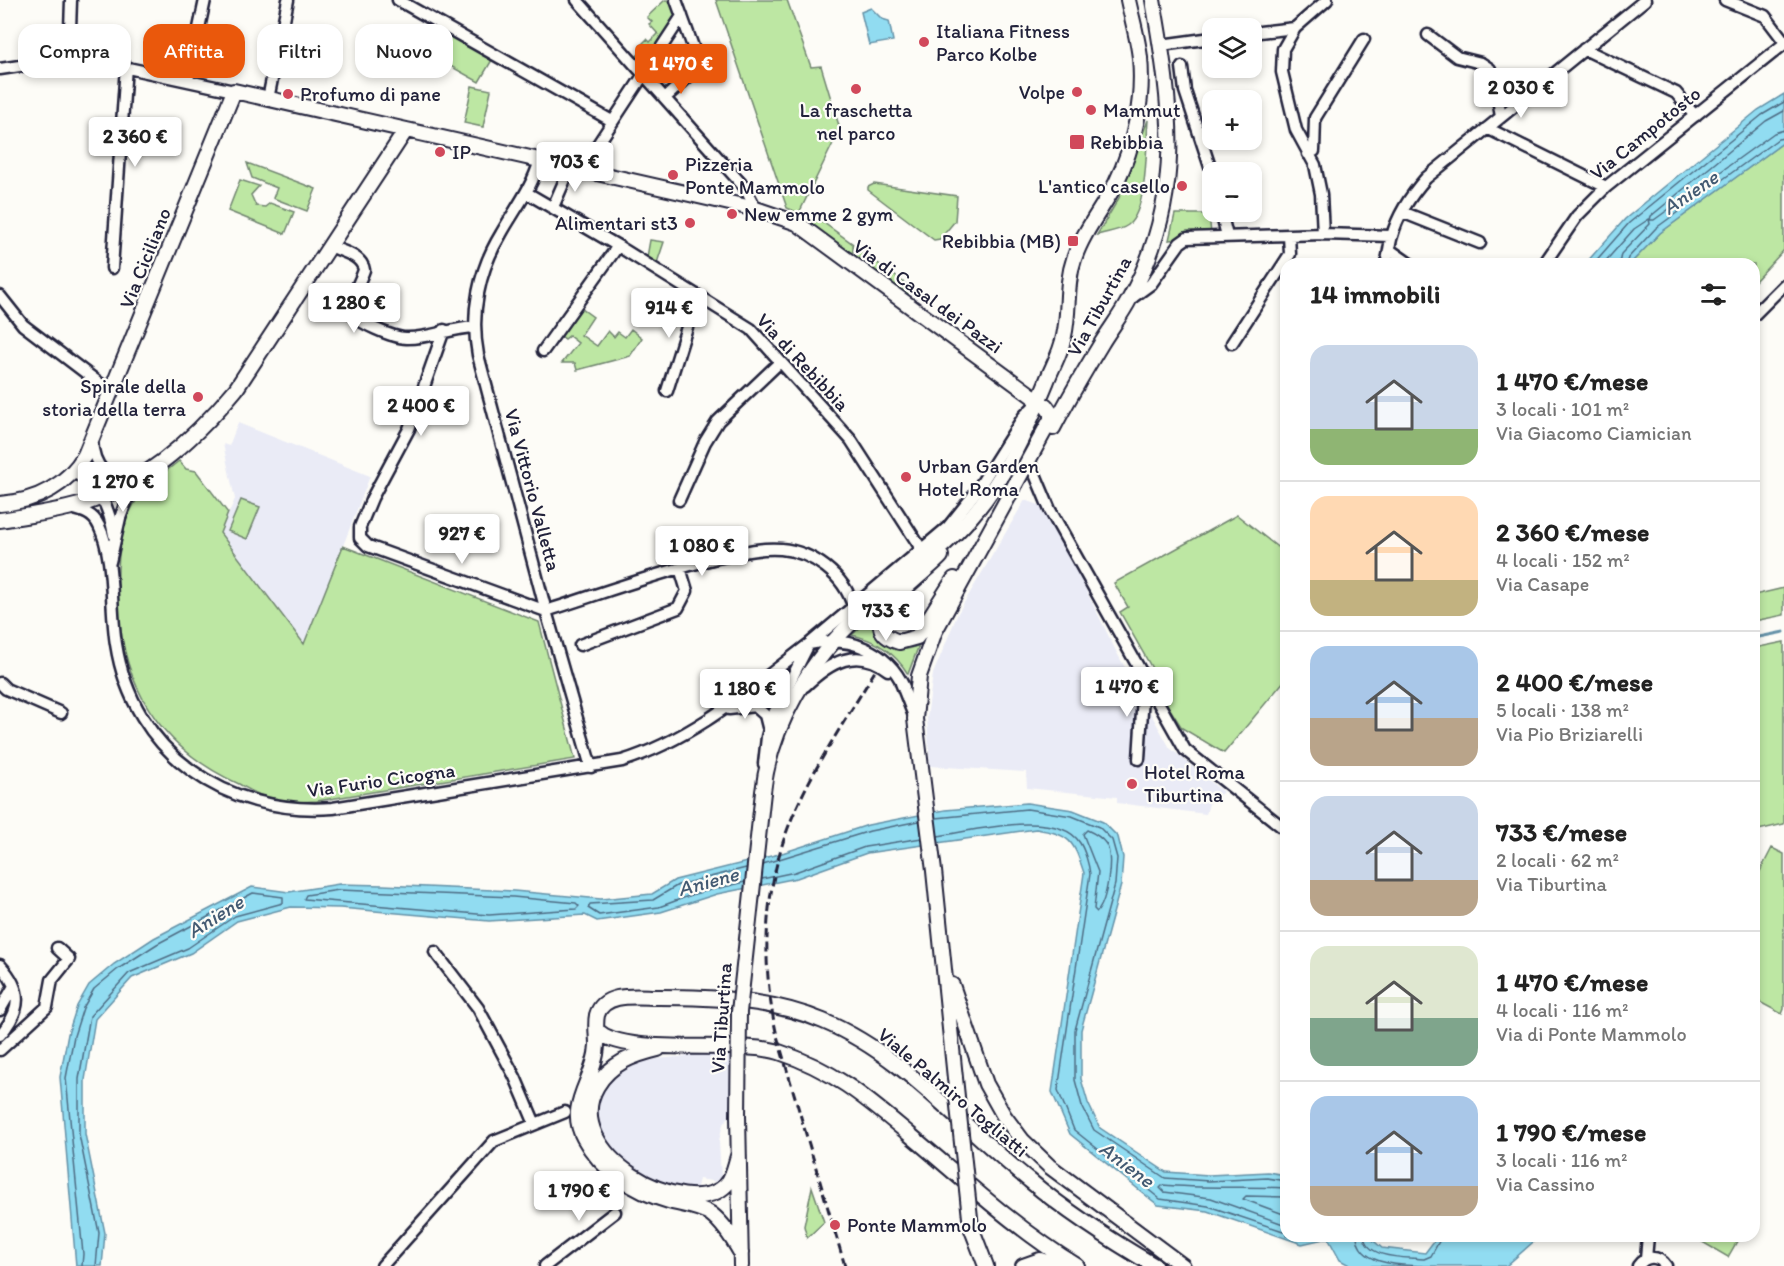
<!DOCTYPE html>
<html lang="it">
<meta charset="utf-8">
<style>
body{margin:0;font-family:Itim,sans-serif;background:#f6f6f6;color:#222;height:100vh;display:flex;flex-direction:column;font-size:22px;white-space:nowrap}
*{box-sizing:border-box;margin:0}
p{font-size:20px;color:#767676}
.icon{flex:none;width:33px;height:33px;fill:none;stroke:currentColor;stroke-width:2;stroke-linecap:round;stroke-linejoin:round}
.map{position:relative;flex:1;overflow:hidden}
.sheet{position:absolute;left:1280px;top:258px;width:480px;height:984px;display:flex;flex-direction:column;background:#fff;border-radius:18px;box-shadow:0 3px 9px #0003}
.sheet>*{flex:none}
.hud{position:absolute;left:18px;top:24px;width:570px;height:54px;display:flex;gap:12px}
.tools{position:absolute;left:1202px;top:18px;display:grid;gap:12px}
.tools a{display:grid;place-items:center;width:60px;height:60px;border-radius:12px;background:#fff;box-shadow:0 3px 9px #0003;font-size:30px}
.price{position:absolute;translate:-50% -51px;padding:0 14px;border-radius:6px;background:#fff;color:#222;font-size:20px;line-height:39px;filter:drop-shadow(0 2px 3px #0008)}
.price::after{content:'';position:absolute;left:50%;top:36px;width:18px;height:14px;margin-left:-9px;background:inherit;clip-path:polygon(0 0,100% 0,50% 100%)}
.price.on{background:#ea580c;color:#fff}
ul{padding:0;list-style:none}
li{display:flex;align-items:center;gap:18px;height:150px;padding:0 30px}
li+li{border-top:2px solid #e0e0e0}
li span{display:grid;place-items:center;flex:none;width:168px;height:120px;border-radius:18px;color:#555}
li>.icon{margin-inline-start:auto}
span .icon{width:72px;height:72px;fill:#fffc;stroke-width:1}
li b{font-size:26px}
h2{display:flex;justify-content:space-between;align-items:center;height:72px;padding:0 30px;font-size:26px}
.pill{padding:0 21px;border-radius:18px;background:#fff;box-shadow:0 3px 9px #0003;font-size:21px;line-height:54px}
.pill.on{background:#ea580c;color:#fff}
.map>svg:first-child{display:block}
.built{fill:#eaebf6}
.green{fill:#bde7a3;stroke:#70846f;stroke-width:1.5}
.water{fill:#91dcf1;stroke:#6592a8;stroke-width:1.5}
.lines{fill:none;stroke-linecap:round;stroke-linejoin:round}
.shore{stroke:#4e6c84;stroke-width:1.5}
.stream{stroke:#6592a8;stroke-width:3}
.minor-casing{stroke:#22223b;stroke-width:15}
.major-casing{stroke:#22223b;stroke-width:18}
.minor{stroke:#fdfcf7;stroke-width:10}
.major{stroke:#fdfcf7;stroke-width:14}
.rail{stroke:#22223b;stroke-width:3;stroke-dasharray:9 4.5;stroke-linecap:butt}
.major-bridge-casing{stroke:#22223b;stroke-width:18;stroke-linecap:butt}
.major-bridge{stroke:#fdfcf7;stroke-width:14}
.poi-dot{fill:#d1495b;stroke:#fdfcf7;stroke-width:2}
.labels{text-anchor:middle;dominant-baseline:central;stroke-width:4.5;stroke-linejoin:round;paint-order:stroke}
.poi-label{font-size:20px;fill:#22223b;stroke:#fdfcf7;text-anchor:start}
.street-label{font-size:20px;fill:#22223b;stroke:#fdfcf7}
.water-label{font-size:21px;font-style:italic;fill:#435a72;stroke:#fdfcf7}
</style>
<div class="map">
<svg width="1784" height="1266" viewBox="0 0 1784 1266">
<rect width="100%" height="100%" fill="#fdfcf7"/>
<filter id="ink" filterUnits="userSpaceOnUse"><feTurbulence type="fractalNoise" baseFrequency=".0167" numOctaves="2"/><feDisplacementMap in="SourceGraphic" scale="12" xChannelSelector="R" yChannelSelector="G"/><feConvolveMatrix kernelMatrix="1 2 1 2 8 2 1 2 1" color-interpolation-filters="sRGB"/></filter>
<g filter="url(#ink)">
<path class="built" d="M238 423 370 476 305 644 220 533 235 499 223 444 229 446Z
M1025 500 1045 507 1117 653 1170 748 1223 792 1209 804 1206 814 1117 803V797L1027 788 1026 772 930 766 927 718 933 674 958 613Z
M730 1052 731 1114 723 1124 719 1141 721 1178 718 1182 699 1179 696 1191 652 1179 631 1167 613 1151 600 1134 594 1102 616 1072 645 1060Z"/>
<path class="green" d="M665 0H670L676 16 645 66 636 57 643 50 640 46 647 39 650 42 658 34 649 24 652 22 647 17Z
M716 0H787L811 67 821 66 840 129 799 213 787 208Z
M447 34 492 60 479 82 434 57Z
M472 86 491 90 483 127 464 123Z
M1148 120C1146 145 1148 209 1128 225 1120 231 1106 232 1097 235L1119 198Z
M1784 142V250L1754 282V264H1630L1660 233Z
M247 163 316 189 307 211 273 198 277 188 252 178Z
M240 180 259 186 251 195 256 206 265 207 270 203 294 212 285 234 228 211Z
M874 184 957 196 955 221 940 239 934 240 868 190V187Z
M1175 214H1209L1211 234 1169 240Z
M811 219 821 221 853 244V252L850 253 813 225Z
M650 240 664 242 657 263 647 257Z
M859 249 911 288 907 295 904 294 854 256Z
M578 306 593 317 581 335 597 346 608 331 614 337 618 332 625 337 631 329 642 338 630 356 577 370 575 363H562L578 343 569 336 565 339 557 334Z
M179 461 186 469 196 471 228 513 220 533 304 644 343 546 539 622 575 759 317 801C304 801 288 804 276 801 263 798 250 790 239 784 157 747 119 681 118 593 117 565 119 529 134 504 145 485 162 474 179 461Z
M241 500 260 507 247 539 228 531Z
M1237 515 1285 553V680L1224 753 1182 728 1154 684 1158 679 1120 612 1128 607 1114 583Z
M1784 588V615L1754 621V595Z
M874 615C874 640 895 657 919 645L908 674C895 653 877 640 852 635Z
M1784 642V824L1754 831V648Z
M1772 848 1784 854V1009L1782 1014 1754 999V883Z
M812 1187 824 1222 807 1238 804 1226Z
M1692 1236H1740L1728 1257Z"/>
<path class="water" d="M871 8 882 19 889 21 893 41 869 45 861 12Z
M1784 94V142L1660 233 1630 264H1585L1625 219 1758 110Z
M1027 803 1073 810 1103 822 1118 837 1123 857 1121 885 1081 1030V1079L1088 1103 1100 1128 1166 1172 1209 1175 1268 1172 1285 1175 1286 1236H1368L1382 1248 1425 1253 1437 1237 1442 1236H1540L1506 1266H1351L1340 1260 1328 1238 1302 1244 1207 1211 1158 1205 1070 1134 1052 1092 1084 873C1073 840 1071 835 1036 829L867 853 797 878 717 894 661 912 597 921 585 915 489 921 340 908 291 907 237 921 191 953 132 978 95 1019 85 1080V1134L105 1233 102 1266H76L60 1077 68 1034 77 1006 89 985 114 964 154 938 252 887 289 892 339 884 383 885 514 891 601 899 652 894 675 880 779 854 868 825 945 810Z"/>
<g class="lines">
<path class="shore" d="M1784 111 1766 121 1651 216 1650 220H1654L1774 133 1784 130
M1593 264 1629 223 1762 115 1784 102
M1603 264 1634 229 1649 219 1650 224 1621 254 1619 264
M1626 264 1628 258 1656 228 1778 139 1784 138
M936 818 1027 809 1072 816 1099 827 1112 840 1117 858 1115 884 1075 1030V1080L1082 1106 1094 1130 1165 1178 1209 1181 1267 1178 1286 1181
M1087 830C1094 833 1101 837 1106 844 1114 857 1107 901 1097 912L1094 909 1098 872 1083 834Z
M938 836C972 831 1059 808 1080 843 1085 851 1089 865 1090 874L1058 1090 1074 1130 1160 1199 1208 1206 1286 1232
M763 864 870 831 919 821
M762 879 795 872 865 847 922 838
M745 882 694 894 659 907 599 915 588 908 590 904 653 900 678 885 746 868
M339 890 513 897 576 903 579 906 576 909 489 915 304 899 306 895Z
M1286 1188C1245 1186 1204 1189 1163 1185L1160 1188 1164 1192 1211 1198 1286 1225
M1286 1197 1246 1196 1243 1199 1286 1215
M1357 1236C1359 1266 1402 1265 1423 1266
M1364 1236C1367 1260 1407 1257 1424 1259L1431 1256 1442 1236
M82 1266 83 1254 66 1078 74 1036 83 1008 94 989 118 969 157 944 253 893 283 897V903L235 916 188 948 129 973 90 1016 79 1079V1134L99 1233 96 1266"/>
<path class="stream" d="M1754 638 1784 632
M1754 684H1757"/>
<defs>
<path id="minor" d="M398 0 612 121
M577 0 745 188 756 209
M1725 0 1765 16 1784 41
M1295 28 1283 49 1282 72 1296 130 1315 165 1321 194 1323 234
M1251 33 1295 28 1327 0
M1428 35 1457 57 1481 63 1490 69 1495 80 1501 117
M1161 45 1212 38
M1584 49 1676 93 1695 116
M69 59 71 0
M1182 67 1185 91 1212 173
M0 69 59 60H91L234 91
M188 80 205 0
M665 98 700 66 676 0
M268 99 288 0
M1487 128 1606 187
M1308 154 1314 151 1315 118 1364 39
M540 160C532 188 515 209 501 234 479 270 470 313 478 355L546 611 591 767
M581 170 682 16
M527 193 618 246 751 329 851 440 922 550
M553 207 570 168
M1221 212 1227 236
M1402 212 1480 243
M332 247C344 252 362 256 364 270 360 282 350 298 351 310 352 322 395 338 406 338 426 339 452 328 475 327
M1390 250 1410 264
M1386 264C1389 255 1389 245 1392 236 1398 214 1411 195 1426 178L1645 0
M1544 264 1577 216 1606 187 1784 44
M112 268 126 66
M0 296 23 325 111 392
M1129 300 1151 284 1180 243 1187 238 1323 234 1391 236
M1754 315 1784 285
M444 330 409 429 372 498 360 527V538L368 546 546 611
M1232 343 1290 254 1289 236
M543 351 618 246
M667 391 697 295
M92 440C93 466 107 483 134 479
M1032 467 1050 510 1185 750 1286 830
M72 473C99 479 110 512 114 535
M679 500 705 442 718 421 779 363
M70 508C82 511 93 513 99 526 115 558 110 608 116 644 133 753 226 816 333 808L622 761C695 738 750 689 809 644 849 635 887 650 904 687
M110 562 120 518 135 479
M546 611C602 593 657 573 713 559 736 554 758 547 781 549 813 552 844 575 853 606
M580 645 678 608 687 591 680 568
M0 683 6 689 61 713
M901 683 914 716
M805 686C830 662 857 646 888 670
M729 709 755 706 765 715 768 727
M1139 759 1144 679
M764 764 767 737 773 715 809 644 948 527 976 492 1024 416 1035 405
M435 952 478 1008 515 1077 535 1124
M0 965C23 990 22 1010 0 1035
M0 1010 14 986
M0 1050 47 1007 52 980 69 959 57 948
M1646 1258 1648 1236
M382 1266 494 1141 565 1112
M545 1266 615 1212
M1638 1266C1646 1255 1658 1255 1666 1266"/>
<path id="major" d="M1053 428C1068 399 1084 372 1101 344 1110 329 1122 314 1130 298 1185 197 1172 108 1153 0
M0 504C36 501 66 487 85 455L234 91 756 209 797 223 1046 406 1051 413V419L935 631 919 676 915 719 934 871 955 1078
M0 520C29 515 58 512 86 503 146 483 197 436 236 389L406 130
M941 556C927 573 845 625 899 642L917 637 954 579
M763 792C770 726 811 658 860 615 896 582 938 555 970 518 1004 480 1027 430 1046 383 1052 367 1061 353 1064 336 1070 310 1065 285 1074 259 1083 232 1102 209 1116 183 1134 146 1144 100 1140 58 1138 39 1132 19 1128 0
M952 985 986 1084 1004 1116 1022 1140 1049 1166 1183 1266
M597 1030C622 1058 737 1039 779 1052 834 1070 866 1098 909 1134 963 1179 1016 1229 1077 1266
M658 1049C633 1055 611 1063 597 1086 558 1153 687 1224 726 1185 733 1178 735 1165 738 1156
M738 1116 741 1266
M971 1227 986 1266
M741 1253C733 1239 724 1224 711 1214 699 1206 683 1205 669 1201 635 1192 601 1170 584 1138 565 1104 596 1079 597 1045 597 1035 595 1024 597 1015 604 991 639 997 658 997 713 997 771 999 823 1021 903 1054 962 1127 1029 1180 1067 1212 1112 1241 1155 1266
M1023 1266 1040 1260 1059 1266"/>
</defs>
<use href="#minor" class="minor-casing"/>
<use href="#major" class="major-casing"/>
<use href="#minor" class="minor"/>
<use href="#major" class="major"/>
<path class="rail" d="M845 1266 777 1036C761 967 763 890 790 823 811 770 846 720 875 671"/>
<defs>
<path id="major-bridge" d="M955 1078 971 1227
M738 1116 739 1012 763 792"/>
</defs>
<use href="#major-bridge" class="major-bridge-casing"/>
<use href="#major-bridge" class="major-bridge"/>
</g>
</g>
<g class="poi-dot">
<circle cx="924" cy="42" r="6"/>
<circle cx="856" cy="89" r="6"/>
<circle cx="1077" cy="92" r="6"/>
<circle cx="288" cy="94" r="6"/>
<circle cx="1091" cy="110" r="6"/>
<rect x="1069" y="134" width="16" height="16" rx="3"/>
<circle cx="440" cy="152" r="6"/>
<circle cx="673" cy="175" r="6"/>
<circle cx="1182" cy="186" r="6"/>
<circle cx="732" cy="214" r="6"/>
<circle cx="690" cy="223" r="6"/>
<rect x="1067" y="235" width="12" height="12" rx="3"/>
<circle cx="198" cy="397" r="6"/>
<circle cx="906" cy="477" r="6"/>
<circle cx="1132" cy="784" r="6"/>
<circle cx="835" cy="1225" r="6"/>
</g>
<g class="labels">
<g class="poi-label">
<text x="936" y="31">Italiana Fitness<tspan x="936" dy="23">Parco Kolbe</tspan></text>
<text x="1065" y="92" text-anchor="end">Volpe</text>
<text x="300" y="94">Profumo di pane</text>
<text x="856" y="110" text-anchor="middle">La fraschetta<tspan x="856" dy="23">nel parco</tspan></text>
<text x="1103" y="110">Mammut</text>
<text x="1090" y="142">Rebibbia</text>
<text x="452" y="152">IP</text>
<text x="685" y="164">Pizzeria<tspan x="685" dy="23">Ponte Mammolo</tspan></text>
<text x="1170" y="186" text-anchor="end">L'antico casello</text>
<text x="744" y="214">New emme 2 gym</text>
<text x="678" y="223" text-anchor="end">Alimentari st3</text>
<text x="1061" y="241" text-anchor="end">Rebibbia (MB)</text>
<text x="186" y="386" text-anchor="end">Spirale della<tspan x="186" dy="23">storia della terra</tspan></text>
<text x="918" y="466">Urban Garden<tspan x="918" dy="23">Hotel Roma</tspan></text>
<text x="1144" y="772">Hotel Roma<tspan x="1144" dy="23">Tiburtina</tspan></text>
<text x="847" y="1225">Ponte Mammolo</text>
</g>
<g class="street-label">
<text transform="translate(1645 133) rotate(-39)">Via Campotosto</text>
<text transform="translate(145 258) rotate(-68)">Via Ciciliano</text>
<text transform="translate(928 296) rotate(36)">Via di Casal dei Pazzi</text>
<text transform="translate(1099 306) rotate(-61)">Via Tiburtina</text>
<text transform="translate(803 362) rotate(47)">Via di Rebibbia</text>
<text transform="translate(533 490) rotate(75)">Via Vittorio Valletta</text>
<text transform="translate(381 780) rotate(-8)">Via Furio Cicogna</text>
<text transform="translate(721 1018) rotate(-86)">Via Tiburtina</text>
<text transform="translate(953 1092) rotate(40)">Viale Palmiro Togliatti</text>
</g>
<g class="water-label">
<text transform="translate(1690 192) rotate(-34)">Aniene</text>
<text transform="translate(708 881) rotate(-15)">Aniene</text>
<text transform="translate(215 916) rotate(-32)">Aniene</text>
<text transform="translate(1127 1164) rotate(37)">Aniene</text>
</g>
</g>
</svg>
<div class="tools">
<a><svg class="icon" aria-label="layers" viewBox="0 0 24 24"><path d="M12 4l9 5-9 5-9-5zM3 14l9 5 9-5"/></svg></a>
<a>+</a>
<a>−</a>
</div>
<b class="price on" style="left:681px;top:95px">1 470 €</b>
<b class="price" style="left:1521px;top:119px">2 030 €</b>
<b class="price" style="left:135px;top:168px">2 360 €</b>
<b class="price" style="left:575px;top:193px">703 €</b>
<b class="price" style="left:354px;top:334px">1 280 €</b>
<b class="price" style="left:669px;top:339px">914 €</b>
<b class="price" style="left:421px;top:437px">2 400 €</b>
<b class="price" style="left:123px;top:513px">1 270 €</b>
<b class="price" style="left:462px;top:565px">927 €</b>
<b class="price" style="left:702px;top:577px">1 080 €</b>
<b class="price" style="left:886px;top:642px">733 €</b>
<b class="price" style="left:1127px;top:718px">1 470 €</b>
<b class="price" style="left:745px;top:720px">1 180 €</b>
<b class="price" style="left:579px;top:1222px">1 790 €</b>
<div class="hud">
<a class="pill">Compra</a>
<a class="pill on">Affitta</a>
<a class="pill">Filtri</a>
<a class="pill">Nuovo</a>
</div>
<section class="sheet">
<h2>14 immobili<svg class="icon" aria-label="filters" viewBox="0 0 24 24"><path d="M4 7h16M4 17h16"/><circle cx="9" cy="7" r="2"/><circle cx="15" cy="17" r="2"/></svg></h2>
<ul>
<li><span style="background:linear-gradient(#c9d6e8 70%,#8fb573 0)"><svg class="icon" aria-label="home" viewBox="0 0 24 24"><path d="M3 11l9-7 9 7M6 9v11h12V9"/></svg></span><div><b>1 470 €/mese</b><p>3 locali · 101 m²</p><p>Via Giacomo Ciamician</p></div></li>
<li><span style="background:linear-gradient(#ffd9b3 70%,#c2b280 0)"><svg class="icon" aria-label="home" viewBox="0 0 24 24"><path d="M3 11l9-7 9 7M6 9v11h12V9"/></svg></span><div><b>2 360 €/mese</b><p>4 locali · 152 m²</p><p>Via Casape</p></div></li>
<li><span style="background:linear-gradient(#a9c7e8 60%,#b9a48a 0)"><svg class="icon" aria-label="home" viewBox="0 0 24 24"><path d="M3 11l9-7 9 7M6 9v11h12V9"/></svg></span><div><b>2 400 €/mese</b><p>5 locali · 138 m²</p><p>Via Pio Briziarelli</p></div></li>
<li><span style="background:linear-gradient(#c9d6e8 70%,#b9a48a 0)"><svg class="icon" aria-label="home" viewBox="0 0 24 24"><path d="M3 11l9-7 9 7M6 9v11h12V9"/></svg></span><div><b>733 €/mese</b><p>2 locali · 62 m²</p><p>Via Tiburtina</p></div></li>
<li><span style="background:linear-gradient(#dfe7d0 60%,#7fa58c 0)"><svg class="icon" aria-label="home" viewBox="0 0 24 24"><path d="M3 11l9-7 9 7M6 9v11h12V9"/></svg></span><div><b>1 470 €/mese</b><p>4 locali · 116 m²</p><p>Via di Ponte Mammolo</p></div></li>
<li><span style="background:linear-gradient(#a9c7e8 75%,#b9a48a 0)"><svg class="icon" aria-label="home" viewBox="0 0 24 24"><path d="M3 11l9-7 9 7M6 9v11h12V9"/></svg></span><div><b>1 790 €/mese</b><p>3 locali · 116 m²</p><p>Via Cassino</p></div></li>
</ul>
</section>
</div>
